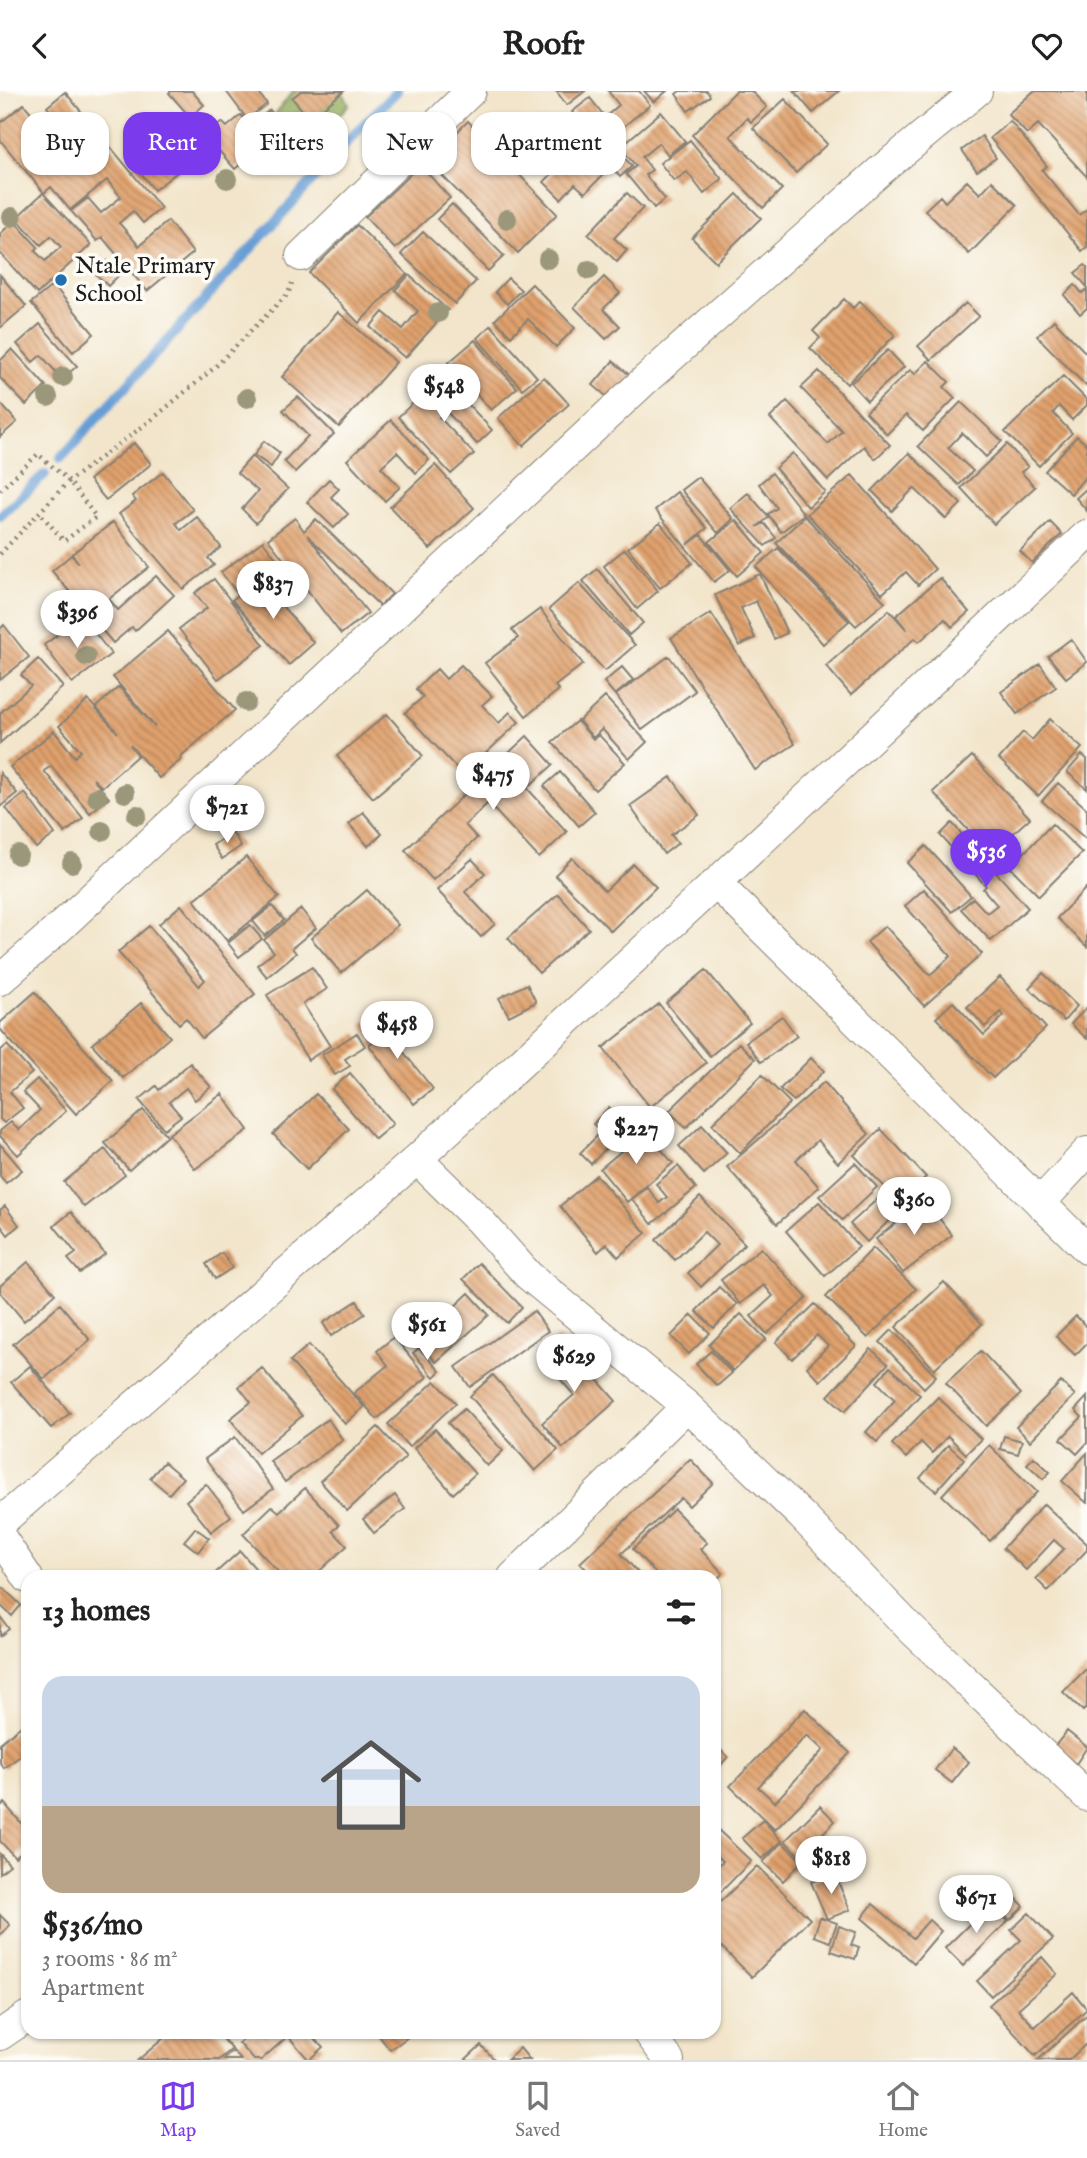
<!DOCTYPE html>
<meta charset="utf-8">
<style>
body{margin:0;font-family:"IM FELL English",serif;background:#f2f2f2;color:#222;height:100vh;display:flex;flex-direction:column;font-size:26px;white-space:nowrap}
*{box-sizing:border-box;margin:0}
p{font-size:23px;color:#767676}
.icon{flex:none;width:38px;height:38px;fill:none;stroke:currentColor;stroke-width:2;stroke-linecap:round;stroke-linejoin:round}
.map{position:relative;flex:1;overflow:hidden}
.details{position:absolute;left:21px;top:1479px;width:700px;height:469px;display:flex;flex-direction:column;background:#fff;border-radius:21px;box-shadow:0 2px 5px #0004}
.details>*{flex:none}
.hud{position:absolute;left:21px;top:21px;width:700px;height:63px;display:flex;gap:14px}
.price{position:absolute;translate:-50% -60px;padding:0 16px;border-radius:24px;background:#fff;color:#222;font-size:23px;line-height:46px;filter:drop-shadow(0 2px 4px #0008)}
.price::after{content:'';position:absolute;left:50%;top:42px;width:21px;height:16px;margin-left:-10px;background:inherit;clip-path:polygon(0 0,100% 0,50% 100%)}
.price.on{background:#7c3aed;color:#fff}
ul{padding:0;list-style:none}
li{display:grid;align-content:center;gap:14px;height:371px;padding:0 21px}
li+li{border-top:2px solid #e0e0e0}
li span{display:grid;place-items:center;height:217px;border-radius:21px;color:#555}
li>.icon{margin-inline-start:auto}
span .icon{width:126px;height:126px;fill:#fffc;stroke-width:1}
li b{font-size:30px}
h2{display:flex;justify-content:space-between;align-items:center;height:84px;padding:0 21px;font-size:30px}
.tag{padding:0 24px;border-radius:21px;background:#fff;box-shadow:0 2px 5px #0004;font-size:24px;line-height:63px}
.tag.on{background:#7c3aed;color:#fff}
header{display:flex;justify-content:space-between;align-items:center;height:91px;padding:0 21px;background:#fff;font-size:32px;font-weight:700}
.tabs{display:flex;justify-content:space-around;align-items:center;height:98px;border-top:2px solid #e0e0e0;background:#fff;font-size:19px;color:#767676}
.tabs a{display:grid;justify-items:center;gap:4px}
.tabs .on{color:#7c3aed}
.map>svg:first-child{display:block}
.forest{fill:url(#forest-firs);stroke:#57643c;stroke-width:2}
.lines{fill:none;stroke-linecap:round;stroke-linejoin:round}
.stream{stroke:#679ed5;stroke-width:10}
.building{fill:url(#building-back-hatch);fill-rule:evenodd}
.minor-casing{stroke:#878074;stroke-width:32}
.path{stroke:#878074;stroke-width:4.5;stroke-dasharray:2 5;stroke-linecap:butt}
.minor{stroke:#fff;stroke-width:30}
.tree{fill:#9b977a}
.poi-dot{fill:#1f6fb2;stroke:#fdfcf7;stroke-width:2.5}
.labels{text-anchor:middle;dominant-baseline:central;stroke-width:7;stroke-linejoin:round;paint-order:stroke}
.poi-label{font-size:24px;fill:#1c1c1c;stroke:#fdfcf7;text-anchor:start}
</style>
<header><svg class="icon" aria-label="back" viewBox="0 0 24 24"><path d="M15 5l-7 7 7 7"/></svg>Roofr<svg class="icon" aria-label="heart" viewBox="0 0 24 24"><path d="M12 20l-8-8c-3-5 5-10 8-4 3-6 11-1 8 4z"/></svg></header>
<div class="map">
<svg width="1087" height="1969" viewBox="0 0 1087 1969">
<defs>
<pattern id="forest-firs" width="22" height="20" patternUnits="userSpaceOnUse" patternTransform="scale(1.75)"><rect width="22" height="20" fill="#92ac5d"/><path d="M5 1l3.5 6h-7zM16 11l3.5 6h-7z" fill="#768b4c"/></pattern>
<pattern id="building-back-hatch" width="6" height="6" patternUnits="userSpaceOnUse" patternTransform="scale(1.75)"><rect width="6" height="6" fill="#e0a16d"/><path d="M-1 5l2 2M0 0l6 6M5-1l2 2" fill="none" stroke="#b58259"/></pattern>
</defs>
<rect width="100%" height="100%" fill="#fdfcf7"/>
<filter id="ink" filterUnits="userSpaceOnUse"><feTurbulence type="fractalNoise" baseFrequency=".0143" numOctaves="2"/><feDisplacementMap in="SourceGraphic" scale="14" xChannelSelector="R" yChannelSelector="G"/><feConvolveMatrix kernelMatrix="1 2 1 2 8 2 1 2 1" color-interpolation-filters="sRGB"/></filter>
<filter id="wash" filterUnits="userSpaceOnUse"><feTurbulence type="fractalNoise" baseFrequency=".00686" numOctaves="4" result="noise"/><feDisplacementMap in="SourceGraphic" scale="28" xChannelSelector="R" yChannelSelector="G"/><feGaussianBlur stdDeviation="1.57" result="paint"/><feColorMatrix in="noise" values="0 0 0 0 0 0 0 0 0 0 0 0 0 0 0 0 0 1.4 0 .05"/><feComposite in="paint" operator="in"/></filter>
<g filter="url(#wash)">
<rect width="100%" height="100%" fill="#f2e5cb"/>
<path class="forest" d="M293 0H342L349 13 315 52 293 62 276 58 264 38Z"/>
<g class="lines">
<path class="stream" d="M61 367 361 36 397 0
M0 425 45 383"/>
</g>
<g id="blocks">
<path class="building" d="M171 0H192L204 14 190 26 169 2Z
M226 0H257L267 13 247 28Z
M301 0H344L310 28 292 7Z
M556 0H585L567 14Z
M608 0H639L650 14 599 55 572 21 590 7 605 26 619 14Z
M644 0H667L654 11Z
M680 0H707L710 5 688 20 676 3Z
M736 0H751L767 16 751 31 747 27 730 45 782 98 763 117 692 44Z
M794 0H839L813 22Z
M1034 0H1087V86L1038 33 1027 43 1008 23Z
M65 1 161 117 143 132 133 120 119 132 139 155 168 130 193 162 147 200 102 146 97 150 71 120 88 107 101 122 121 106 107 89 70 119 51 96 44 102 0 49V32L24 13 74 74 86 64 47 16Z
M785 8 827 53 796 82 753 37Z
M270 19 286 39 270 51 255 31Z
M661 21 685 50 668 64 659 52 642 66 652 79 645 84 665 108 654 117 626 83 636 75 620 56Z
M241 24 265 52 235 78 206 45 222 31 227 36Z
M468 30 557 123 518 162 421 63 450 34 457 41Z
M1010 30 1047 75 1042 79 1079 124 1087 118V156L1082 160 990 47Z
M181 36 202 62 154 99 134 73 148 62 157 73 173 60 164 49Z
M982 45 996 67 977 80 962 59Z
M690 49 722 88 704 103 687 81 674 90 660 72Z
M581 53 608 79 585 102 575 93 561 108 544 91Z
M620 62 632 75 620 86 609 73Z
M420 74 450 107 395 158 365 126Z
M967 90 980 103 992 90 1017 114 969 163 925 119 940 105 945 111Z
M43 102 91 154 37 203 0 162V143L14 130 38 156 35 160 45 170 61 156 51 145 41 154 16 127Z
M627 102 643 117 614 147 627 159 617 171 588 143Z
M737 103 761 127 716 171 692 147Z
M452 113 504 165 488 180 437 128Z
M357 134 407 183 359 232 309 182Z
M423 141 476 190 455 213 401 163Z
M107 170 120 183 108 195 95 182Z
M1085 174 1087 176V196L1075 182Z
M0 184 26 215 0 237Z
M409 184 448 219 405 267 370 236 383 221 403 238 418 220 395 199Z
M604 186 620 202 603 218 620 235 606 248 574 216Z
M508 187 521 199 507 213 495 201Z
M532 193 575 237 556 256 528 228 511 245 495 229Z
M53 194 94 243 73 261 31 212Z
M1075 194 1082 202 1087 198V217L1080 223 1064 204Z
M844 208 853 217 860 210 895 244 847 293 810 257 820 247 813 240Z
M966 212 979 225 931 269 918 255Z
M338 221 396 271 339 336 282 286Z
M1054 229 1087 263V296L1037 245Z
M40 233 77 275 62 288 41 264 33 271 17 253Z
M491 234 537 286 522 298 477 247Z
M475 249 517 297 491 319 448 272Z
M12 258 46 295 26 314 0 287V270Z
M888 259 904 276 867 310 851 292Z
M613 270 633 287 613 311 593 294Z
M928 270 949 291 944 296 955 307 923 340 906 324 887 343 866 321 910 279 915 283Z
M819 280 890 354 875 368 864 355 828 389 770 327 787 310 828 353 842 340 801 297Z
M442 285 492 339 477 353 446 320 439 326 474 363 451 383 398 326Z
M1063 285 1087 309V314L1072 329 1059 315 1053 322 1072 342 1039 375 1005 341Z
M544 286 569 313 523 355 498 327Z
M298 306 334 343 295 381 284 370 308 345 283 319Z
M961 311 1002 350 986 366 962 342 948 357 973 380 959 394 918 355Z
M0 312 17 331 0 346Z
M391 329 429 369 416 382 397 361 381 376 400 396 385 410 347 369Z
M1077 345 1087 354V384L1071 403 1045 380Z
M264 350 280 362 271 376 254 364Z
M134 352 151 373 106 409 89 389Z
M1007 353 1028 376 1021 381 1035 396 994 433 961 397Z
M793 362 825 401 808 416 775 377Z
M909 362 961 413 946 428 914 397 892 420 872 400Z
M252 365 288 398 256 432 242 418 258 400 237 382Z
M435 374 474 417 430 458 390 416Z
M163 381 193 419 176 432 181 439 197 426 221 456 208 467 214 474 183 498 119 423 136 410 132 405Z
M772 382 804 423 781 441 768 423 777 417 759 393Z
M852 384 935 478 918 494 906 481 882 503 807 423Z
M698 386 733 428 718 442 681 399Z
M329 388 339 398 331 406 348 423 334 437 307 411Z
M1087 397V420L1076 407Z
M677 401 707 437 687 454 701 444 730 479 714 491 655 419Z
M748 402 769 426 757 436 764 432 776 447 765 455 730 417Z
M805 425 885 511 856 535 776 452Z
M295 427 304 440 316 428 392 503 380 515 307 444 368 522 341 543 268 448Z
M736 429 764 462 737 485 709 451Z
M113 431 149 476 109 508 118 519 156 485 174 504 135 540 132 536 113 552 52 480 71 464 79 472 72 463Z
M1050 431 1062 443 1032 472 1020 460Z
M660 432 692 472 660 497 628 457Z
M263 450 298 497 281 511 261 484 237 502 221 481Z
M778 457 849 530 823 553 756 476Z
M625 458 658 500 637 518 604 475Z
M597 478 643 532 629 544 583 490Z
M760 483 787 542 774 548 756 510 741 517 755 547 739 555 715 504Z
M258 487 314 552 289 574 232 509Z
M940 487 969 521 952 536 945 528 919 551 915 547 851 604 826 575 889 519 907 539 896 525Z
M214 488 264 554 218 588 179 538 207 517 195 502Z
M579 492 635 554 605 580 549 518Z
M540 518 583 573 555 595 559 599 526 625 485 572 518 547 512 539Z
M711 522 795 653 755 679 671 547Z
M82 525 111 563 72 592 44 554Z
M4 534 29 566 0 589V538Z
M168 540 235 619 180 666 182 668 159 687 130 654 138 664 102 696 93 688 109 707 90 722 51 675 44 680 83 727 65 742 10 676 54 640 75 666 81 660 59 635 88 609 118 642 96 616 119 596 155 636 113 586Z
M1071 548 1087 571 1066 587 1048 565Z
M669 565 695 600 642 639 616 604Z
M38 568 63 596 0 652V622L31 595 21 584Z
M1040 573 1056 596 1017 623 1001 601Z
M461 574 492 605 482 614 499 632 510 621 519 631 463 684 405 622 423 606 416 598 437 578 446 588Z
M622 576 633 589 615 604 604 591Z
M605 606 647 651 629 668 602 638 593 647 579 630Z
M387 623 423 665 373 707 337 665Z
M1050 628 1082 657 1038 705 999 668 1023 641 1032 649Z
M577 630 593 648 599 644 625 672 595 699 552 651Z
M527 645 553 674 527 697 567 741 539 767 488 712 465 734 477 747 433 789 405 759Z
M1082 664 1087 668V698L1067 681Z
M972 665 1030 727 990 763 933 701Z
M560 681 595 721 579 735 544 695Z
M0 682 17 702 0 716Z
M671 686 699 724 671 744 678 752 664 763 630 715Z
M1058 692 1087 718V749L1042 710Z
M25 702 55 743 36 757 6 717Z
M363 721 382 743 368 755 349 733Z
M952 732 1028 817 991 850 961 818 973 807 987 822 997 814 983 798 986 795 940 744Z
M1052 733 1082 762 1039 805 1010 776Z
M232 741 241 755 222 768 213 754Z
M926 755 971 805 952 821 907 772Z
M246 766 279 806 227 850 194 809Z
M572 767 605 800 633 773 656 796 611 840 555 784Z
M472 768 485 782 465 801 495 833 481 846 437 799Z
M1087 796V856L1057 827Z
M924 798 982 863 924 915 867 851 885 835 930 884 951 865 905 815Z
M367 799 398 834 341 882 311 847Z
M558 803 589 838 539 882 508 847Z
M181 814 255 903 202 947 186 927 179 933 118 861 149 835 199 895 205 889 159 833Z
M272 815 284 829 265 845 253 830Z
M301 818 316 837 292 857 296 862 267 886 257 874 274 861 264 849Z
M250 834 262 848 239 866 228 852Z
M312 876 327 898 303 913 330 955 308 969 267 904Z
M706 879 750 932 710 965 666 912Z
M1043 882 1077 915 1064 930 1029 897Z
M1000 886 1046 937 993 987 936 927 953 911 984 944 1004 925 1001 921 985 936 967 916Z
M527 893 536 911 509 925 499 907Z
M35 901 113 990 76 1023 0 938V932Z
M141 912 170 946 123 987 92 953Z
M659 913 706 972 650 1016 603 957Z
M1087 916V948L1071 933Z
M374 924 433 998 414 1013 369 954 374 949 362 934Z
M782 925 797 945 761 971 746 951Z
M357 942 365 955 345 968 350 975 335 984 322 964Z
M739 952 755 968 686 1037 669 1020Z
M7 954 32 982 10 1001 23 1017 4 1032 0 1028V960Z
M811 967 824 980 794 1010 780 998Z
M190 972 211 996 195 1009 186 997 169 1011 181 1025 164 1038 139 1009 156 995 159 999Z
M350 982 393 1033 375 1048 332 998Z
M762 984 790 1012 740 1062 712 1033Z
M37 988 66 1020 18 1064 0 1045V1040L11 1031 19 1039 40 1019 23 1001Z
M824 991 869 1043 838 1072 818 1049 796 1069 819 1096 777 1133 727 1076Z
M222 1003 248 1039 195 1078 169 1043Z
M316 1003 349 1038 307 1078 273 1043Z
M609 1016 628 1034 591 1073 580 1062 601 1041 593 1033Z
M143 1019 167 1045 129 1079 105 1052Z
M702 1034 727 1062 704 1083 679 1055Z
M881 1038 926 1086 899 1111 854 1064Z
M645 1040 673 1072 627 1111 600 1078Z
M0 1053 22 1079 6 1092 0 1085Z
M105 1058 125 1084 84 1116 64 1091Z
M855 1072 877 1096 842 1129 819 1105Z
M678 1075 696 1097 652 1133 632 1108 647 1096 659 1112 667 1106 656 1093Z
M596 1084 646 1142 618 1166 607 1153 598 1161 560 1115Z
M885 1101 901 1118 867 1151 850 1133Z
M700 1106 745 1153 701 1196 688 1182 717 1154 704 1141 675 1169 656 1149Z
M925 1109 952 1144 903 1182 876 1148Z
M819 1111 859 1156 825 1185 786 1140Z
M5 1115 19 1134 8 1144 0 1133V1119Z
M71 1121 105 1163 80 1182 68 1168 76 1162 54 1135Z
M761 1157 807 1207 767 1243 751 1225 773 1205 764 1194 740 1213 721 1189Z
M873 1157 916 1198 868 1247 826 1206Z
M222 1162 232 1177 215 1188 206 1173Z
M28 1171 55 1203 24 1230 0 1201V1195Z
M479 1172 522 1216 507 1232 463 1188Z
M944 1191 982 1233 934 1278 896 1236Z
M719 1196 737 1213 714 1237 696 1220Z
M469 1202 489 1224 436 1271 417 1250 436 1233 443 1240 461 1224 454 1216Z
M357 1210 365 1223 331 1245 323 1232Z
M60 1213 90 1249 44 1288 13 1253Z
M815 1213 856 1255 820 1290 807 1276 828 1255 817 1244 792 1268 776 1251Z
M534 1220 548 1240 470 1296 456 1276Z
M741 1223 766 1248 733 1280 709 1254Z
M692 1224 710 1242 689 1263 671 1245Z
M1076 1225 1087 1236V1252L1075 1264 1056 1245Z
M892 1239 936 1285 924 1297 880 1251Z
M558 1245 616 1310 563 1357 542 1332 574 1304 538 1263Z
M394 1246 427 1286 377 1328 354 1302 388 1274 377 1260Z
M309 1254 364 1316 345 1333 290 1270Z
M419 1257 440 1280 434 1286 413 1262Z
M871 1258 888 1273 845 1320 828 1305Z
M711 1260 732 1282 717 1295 696 1273Z
M981 1260 1021 1303 986 1335 946 1292Z
M30 1275 70 1322 51 1337 11 1291Z
M890 1276 920 1304 877 1351 866 1341 895 1309 877 1291Z
M262 1277 302 1325 258 1362 230 1328 251 1311 239 1296Z
M493 1284 558 1359 535 1380 470 1305Z
M435 1290 456 1312 409 1356 388 1333Z
M1061 1291 1075 1304 1030 1350 1016 1336Z
M938 1306 981 1348 966 1363 948 1345 932 1362 921 1351 906 1367 892 1353Z
M1087 1306V1352L1077 1363 1061 1348 1082 1326 1075 1319Z
M464 1318 503 1360 487 1375 448 1332Z
M328 1328 343 1349 285 1391 270 1370Z
M378 1336 406 1366 347 1420 320 1390Z
M435 1338 475 1383 453 1403 414 1357Z
M1004 1345 1022 1350 1018 1363 1000 1358Z
M235 1346 273 1398 244 1419 205 1368Z
M948 1354 964 1368 936 1400 920 1387Z
M989 1354 1037 1401 990 1450 942 1404Z
M1087 1362V1412L1062 1390Z
M1034 1366 1050 1381 1043 1388 1027 1373Z
M690 1368 713 1392 689 1415 681 1407 621 1463 642 1486H594L580 1472Z
M164 1371 183 1387 169 1403 150 1387Z
M206 1393 231 1425 211 1441 186 1410Z
M305 1397 339 1434 333 1440 347 1455 313 1486H283L243 1443 272 1415 279 1421Z
M395 1404 405 1418 374 1442 363 1428Z
M1044 1413 1087 1453V1459L1048 1500 1036 1488 1064 1458 1054 1449 1026 1479 1003 1457Z
M674 1418 707 1452 700 1458 723 1482 714 1491V1486H659L633 1458Z
M195 1437 209 1447 198 1461 184 1450Z
M240 1460 263 1486H211Z
M3 1497 21 1514 12 1525 0 1514V1500Z
M0 1525 9 1538 0 1545Z
M1087 1577V1616L1083 1620 1063 1601Z
M805 1618 850 1662 775 1739 730 1695ZM807 1644 823 1659 775 1711 758 1696Z
M26 1631 28 1634V1659L4 1677 0 1672V1652Z
M1067 1640 1087 1656 1076 1673 1054 1656Z
M714 1653 728 1666 717 1678 714 1676Z
M952 1657 969 1671 952 1692 935 1679Z
M4 1712 28 1740V1755L15 1766 0 1750V1716Z
M820 1715 835 1730 816 1749 829 1762 813 1778 785 1750Z
M763 1729 782 1750 762 1768 742 1747Z
M714 1735 751 1770 718 1804 714 1801V1779L723 1770 714 1761Z
M782 1751 802 1770 783 1790 763 1771Z
M0 1763 10 1774 0 1782Z
M757 1775 810 1828 752 1886 714 1848V1817Z
M834 1781 850 1819 827 1828 811 1791Z
M1006 1797 1024 1815 1010 1829 992 1811Z
M873 1813 913 1847 929 1829 941 1840 914 1872 862 1827Z
M990 1813 1008 1830 963 1875 945 1857Z
M1029 1822 1053 1848 991 1905 977 1890 1021 1849 1011 1839Z
M0 1824 10 1834 0 1845Z
M820 1826 837 1832 830 1851 814 1845Z
M839 1835 856 1841 851 1854 859 1857 855 1868 831 1860Z
M1042 1866 1057 1883 1018 1918 1035 1936 1073 1901 1087 1918 1035 1965 989 1914Z
M1087 1924V1952L1069 1969H1038Z
M171 1941H217L232 1958 219 1969H138Z
M250 1941 254 1945 259 1941H309L323 1956 309 1969 288 1945 261 1969H254L239 1952Z
M376 1941H415L390 1959Z
M481 1954 495 1969H465Z
M520 1957 530 1969H507Z
M233 1960 241 1969H223Z"/>
</g>
</g>
<g filter="url(#ink)">
<use href="#blocks" fill-opacity="0" stroke="#878074" stroke-width="2"/>
<g class="lines">
<defs>
<path id="minor" d="M301 165 471 0
M716 792 1087 1158
M0 889 58 838 644 290 880 80 977 0
M417 1068 479 1129 528 1184 687 1315 802 1425 910 1537 1087 1705
M1040 1112 1087 1061
M0 1432 417 1068 716 792 1087 444
M0 1445 28 1487
M513 1486 687 1315
M648 1941 669 1969
M0 1944 28 1925"/>
</defs>
<use href="#minor" class="minor-casing"/>
<path class="path" d="M0 399 38 363 69 390 96 426 64 450 39 421
M0 463 69 390 150 330 214 277 288 203 292 192"/>
<use href="#minor" class="minor"/>
</g>
<g class="tree">
<circle cx="227" cy="88" r="10"/>
<circle cx="12" cy="126" r="10"/>
<circle cx="507" cy="128" r="10"/>
<circle cx="548" cy="168" r="10"/>
<circle cx="589" cy="179" r="10"/>
<circle cx="438" cy="222" r="10"/>
<circle cx="63" cy="286" r="10"/>
<circle cx="48" cy="306" r="10"/>
<circle cx="247" cy="307" r="10"/>
<circle cx="86" cy="565" r="10"/>
<circle cx="246" cy="611" r="10"/>
<circle cx="125" cy="702" r="10"/>
<circle cx="97" cy="706" r="10"/>
<circle cx="137" cy="724" r="10"/>
<circle cx="102" cy="740" r="10"/>
<circle cx="18" cy="764" r="10"/>
<circle cx="72" cy="772" r="10"/>
</g>
</g>
<circle class="poi-dot" cx="61" cy="189" r="7"/>
<g class="labels">
<g class="poi-label">
<text x="75" y="175">Ntale Primary<tspan x="75" dy="28">School</tspan></text>
</g>
</g>
</svg>
<b class="price" style="left:444px;top:333px">$548</b>
<b class="price" style="left:273px;top:530px">$837</b>
<b class="price" style="left:77px;top:559px">$396</b>
<b class="price" style="left:493px;top:721px">$475</b>
<b class="price" style="left:227px;top:754px">$721</b>
<b class="price on" style="left:986px;top:798px">$536</b>
<b class="price" style="left:397px;top:970px">$458</b>
<b class="price" style="left:636px;top:1075px">$227</b>
<b class="price" style="left:914px;top:1146px">$360</b>
<b class="price" style="left:427px;top:1271px">$561</b>
<b class="price" style="left:574px;top:1303px">$629</b>
<b class="price" style="left:831px;top:1805px">$818</b>
<b class="price" style="left:976px;top:1844px">$671</b>
<div class="hud">
<a class="tag">Buy</a>
<a class="tag on">Rent</a>
<a class="tag">Filters</a>
<a class="tag">New</a>
<a class="tag">Apartment</a>
</div>
<section class="details">
<h2>13 homes<svg class="icon" aria-label="filters" viewBox="0 0 24 24"><path d="M4 7h16M4 17h16"/><circle cx="9" cy="7" r="2"/><circle cx="15" cy="17" r="2"/></svg></h2>
<ul>
<li><span style="background:linear-gradient(#c9d6e8 60%,#b9a48a 0)"><svg class="icon" aria-label="home" viewBox="0 0 24 24"><path d="M3 11l9-7 9 7M6 9v11h12V9"/></svg></span><div><b>$536/mo</b><p>3 rooms · 86 m²</p><p>Apartment</p></div></li>
</ul>
</section>
</div>
<nav class="tabs">
<a class="on"><svg class="icon" aria-label="map" viewBox="0 0 24 24"><path d="M3 6l6-2 6 2 6-2v14l-6 2-6-2-6 2zM9 4v14M15 6v14"/></svg>Map</a>
<a><svg class="icon" aria-label="saved" viewBox="0 0 24 24"><path d="M7 4h10v16l-5-4-5 4z"/></svg>Saved</a>
<a><svg class="icon" aria-label="home" viewBox="0 0 24 24"><path d="M3 11l9-7 9 7M6 9v11h12V9"/></svg>Home</a>
</nav>
